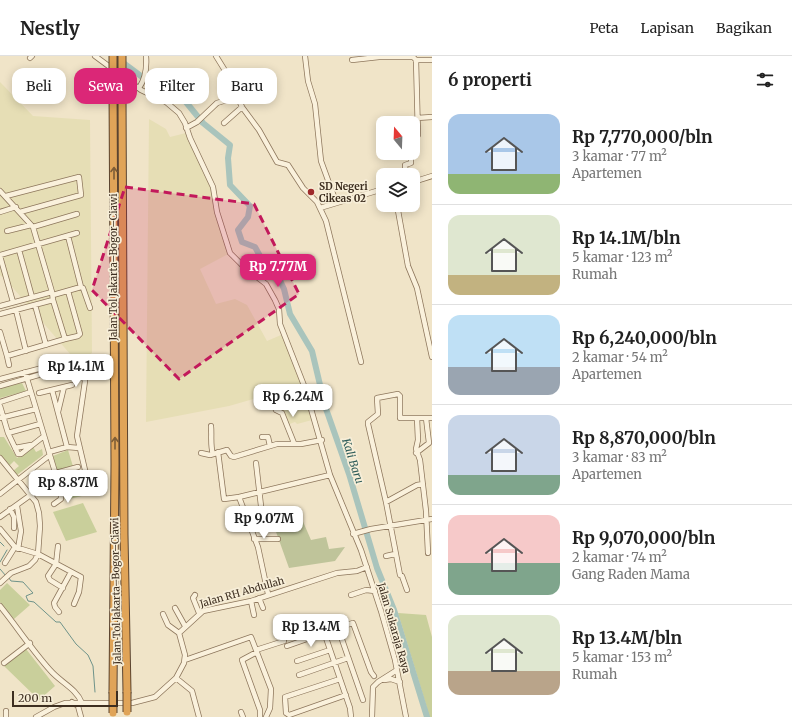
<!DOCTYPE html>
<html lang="id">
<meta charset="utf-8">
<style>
body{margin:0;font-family:Merriweather,serif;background:#f2f2f2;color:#222;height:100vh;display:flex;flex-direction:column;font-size:15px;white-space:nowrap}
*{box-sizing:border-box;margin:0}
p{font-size:13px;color:#767676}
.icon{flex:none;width:22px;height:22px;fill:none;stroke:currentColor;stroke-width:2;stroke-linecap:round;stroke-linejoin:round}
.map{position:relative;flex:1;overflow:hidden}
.sheet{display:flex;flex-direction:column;background:#fff;width:360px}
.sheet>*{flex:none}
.top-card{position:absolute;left:12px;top:12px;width:360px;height:36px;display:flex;gap:8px}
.needle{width:26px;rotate:341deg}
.tools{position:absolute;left:376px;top:60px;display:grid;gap:8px}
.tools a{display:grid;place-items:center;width:44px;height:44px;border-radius:8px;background:#fff;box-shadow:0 2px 10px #0003;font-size:20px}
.scale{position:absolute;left:12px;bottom:10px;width:106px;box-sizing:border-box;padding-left:4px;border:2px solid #3d2e20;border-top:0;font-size:11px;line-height:14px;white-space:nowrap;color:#3d2e20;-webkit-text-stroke:3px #f7eed8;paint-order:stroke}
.price{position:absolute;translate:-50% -34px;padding:0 9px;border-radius:8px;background:#fff;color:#222;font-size:13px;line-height:26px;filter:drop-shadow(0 1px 2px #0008)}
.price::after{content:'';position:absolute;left:50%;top:24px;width:12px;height:9px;margin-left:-6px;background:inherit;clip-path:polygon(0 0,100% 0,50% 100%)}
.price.active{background:#db2777;color:#fff}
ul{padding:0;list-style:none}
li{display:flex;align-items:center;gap:12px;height:100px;padding:0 16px}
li+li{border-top:1px solid #e0e0e0}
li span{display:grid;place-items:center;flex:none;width:112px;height:80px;border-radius:12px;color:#555}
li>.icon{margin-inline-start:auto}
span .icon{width:48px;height:48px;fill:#fffc;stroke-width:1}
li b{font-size:17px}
h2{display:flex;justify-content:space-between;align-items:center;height:48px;padding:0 16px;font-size:17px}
.pill{padding:0 14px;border-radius:12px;background:#fff;box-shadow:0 2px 10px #0003;font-size:14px;line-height:36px}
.pill.active{background:#db2777;color:#fff}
header{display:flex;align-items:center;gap:24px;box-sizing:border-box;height:56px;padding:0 20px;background:#fff;border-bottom:1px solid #e0e0e0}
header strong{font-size:19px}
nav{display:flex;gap:22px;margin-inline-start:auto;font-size:14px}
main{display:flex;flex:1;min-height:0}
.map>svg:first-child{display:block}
.farmland{fill:#e6deb5}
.green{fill:#c9cf9b}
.cemetery{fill:#bfc49a}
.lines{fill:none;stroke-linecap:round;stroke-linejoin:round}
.stream{stroke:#6f938a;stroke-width:1}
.river{stroke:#a9c4bc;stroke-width:6}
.minor-casing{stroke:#8d765c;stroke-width:6}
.highway-casing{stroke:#5b4430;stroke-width:9}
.minor{stroke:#faf1dc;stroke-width:4.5}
.highway{stroke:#e0a458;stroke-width:7}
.highway-bridge-casing{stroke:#5b4430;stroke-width:9;stroke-linecap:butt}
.highway-bridge{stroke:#e0a458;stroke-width:7}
.oneway{stroke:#7e5d36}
.marked{fill:#c2185b;fill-opacity:0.2;stroke:#c2185b;stroke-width:3;stroke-dasharray:8 5;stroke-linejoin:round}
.poi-dot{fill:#9e2a2b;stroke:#f7eed8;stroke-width:1.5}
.labels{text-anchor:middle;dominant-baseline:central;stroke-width:3.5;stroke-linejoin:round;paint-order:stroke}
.poi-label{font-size:10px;font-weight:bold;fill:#3d2e20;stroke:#f7eed8;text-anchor:start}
.street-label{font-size:10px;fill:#3d2e20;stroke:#f7eed8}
.water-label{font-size:11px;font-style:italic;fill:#2f5d5a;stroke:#f7eed8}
</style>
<header>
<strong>Nestly</strong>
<nav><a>Peta</a><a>Lapisan</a><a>Bagikan</a></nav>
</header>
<main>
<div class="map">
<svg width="432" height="661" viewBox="0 0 432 661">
<rect width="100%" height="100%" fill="#f0e4c8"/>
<path class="farmland" d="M0 26 33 60 90 64 92 297 77 306 7 225 0 219Z
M149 63 166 73 170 81 186 77 213 131 230 197 200 213 216 248 235 243 247 249 267 285 281 279 285 283 298 313 312 364 297 368 295 366 287 369 277 347 272 342 267 331 255 335 257 342 229 350 146 366Z"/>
<path class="green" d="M22 327 26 335 0 342V332Z
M0 381H4L17 402 33 391 36 396 42 393 43 399 17 419 13 415 19 410 14 405 8 411 0 400Z
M68 394 82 440 65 444 53 400Z
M83 447 97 476 66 485 53 456Z
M7 527 30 549 14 563 0 546V534Z
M398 557 426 559 432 581V661H426L427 652Z
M26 593 55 630 39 644 4 610Z"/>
<path class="cemetery" d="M290 451 292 463 301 461 311 484 326 481 329 493 345 491 335 505 289 512 275 473 278 469V454Z"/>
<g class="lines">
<path class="stream" d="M0 486 4 490
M0 506 7 494
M0 513 6 520
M9 522 11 525 23 526 33 537 26 540 28 545 34 546 56 566H60L76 588 88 599 93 610 95 636"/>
<path class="river" d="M114 0 149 26 171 34 181 40 203 67 230 89 228 102 230 129 250 150 248 161 238 174 242 186 255 191 260 200 276 216 284 233 290 258 312 295 325 350 349 418 377 512 394 554 427 661"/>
<defs>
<path id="minor" d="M95 0 141 34 166 46 179 57 185 67 190 82 213 131 217 156 230 197 244 211 266 228 275 244 279 253 280 268 305 332 330 419 361 494 381 555 395 604 406 661
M216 0 229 21 242 51 259 74 277 106 288 109 303 132 317 146 326 165 361 306
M305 0 308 25 315 48 321 105 336 146
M30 2 32 0
M352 4 379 1H413L416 4H432
M139 32C146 22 147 12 146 0
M417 62 432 61
M224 67 242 51
M186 72 197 66 217 47 237 41
M413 80 418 79 416 4
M406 119 405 109 411 107V97
M413 126 432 120
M0 135 33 171 52 236
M6 140 79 121 81 139 20 156
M397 149 408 210 417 232 432 301
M397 149 409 152
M320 152 383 133
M0 156 16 151
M33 171 77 158
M7 175 31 169
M68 180 81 231 83 232 90 252
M19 194 32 241
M0 199 77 177
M0 200 13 246
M53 239 81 231
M35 249 46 289
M0 250 52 236 53 244 0 258
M16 254 26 295
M0 276 7 300 65 283 53 244
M65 283 78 280 80 278 68 235
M7 300 9 309
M25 316 61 436V443L54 448
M0 323 80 302
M0 330 73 309 80 311 85 325 77 380 89 431
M52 334 67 391
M39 337 72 329
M0 346 31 336
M273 347 276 354 282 357 294 387
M0 350 8 377 18 398H21L44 380
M58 356 64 331
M0 362 36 353
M417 362 418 384 416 393 420 404 426 455 428 497
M211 370C212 379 210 390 213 398
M8 377 40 368
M262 381H268L270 390
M15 392 31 389
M49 396 67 391 79 392
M218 396 224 443 239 441 330 419
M201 397 210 399 227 394 231 400 234 401 277 388H301L322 384
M416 397 429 387 426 362
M0 402 36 446 39 457 40 470 38 498 35 504 29 510 11 517 0 527
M256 407 261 450
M56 417 78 411
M61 436 82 430
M0 438 50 399
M239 441 258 491 268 538
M386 446 417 429 423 428
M17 450 21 475 18 493
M10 453 14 461V472
M0 461 57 420
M0 473 15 491 38 498 81 521 79 536 74 548
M353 478 371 473 432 463
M254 483H278
M58 490 56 508 48 520 50 524 63 532
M386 500 395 498
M5 507 15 491
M407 534 402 520 400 519 386 446 368 368V366L378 358 377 342 398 338 400 340V362H432
M195 539 193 542 199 557
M351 539 366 534 375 535
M259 542 263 552
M251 545 254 559
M0 550C17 571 32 594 50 614 60 626 76 632 82 647
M175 552 185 570
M59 556 55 551 54 547 71 516
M163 558 168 569 179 577
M338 572 363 644
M287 590 324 577
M256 594 284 585
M257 596 242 604 260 654V661
M185 604 251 581 271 633 270 652 266 661
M297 605 330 594
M4 607 30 587
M299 619 348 602
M176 622 192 635 199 661
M340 623 285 641 286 657 289 659 346 639
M384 624 391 623 400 626
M72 646 78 650 81 661
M6 655V661
M241 656 243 661
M36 661 54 651 65 647H132L155 641 176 622 184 607 185 599 179 577 203 555 251 545 337 517 357 515 367 511
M351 661 350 652 324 576 353 567 371 616 374 620
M372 661 373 631 378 626 397 614"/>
<path id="highway" d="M122 38 124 479 127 636
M113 636 115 408 113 32"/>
</defs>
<use href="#minor" class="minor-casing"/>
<use href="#highway" class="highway-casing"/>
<use href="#minor" class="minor"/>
<use href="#highway" class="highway"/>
<defs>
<path id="highway-bridge" d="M113 0V32
M122 0V38
M113 636V657
M127 656V636"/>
</defs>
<use href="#highway-bridge" class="highway-bridge-casing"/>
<use href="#highway-bridge" class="highway-bridge"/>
</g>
<defs><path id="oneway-shaft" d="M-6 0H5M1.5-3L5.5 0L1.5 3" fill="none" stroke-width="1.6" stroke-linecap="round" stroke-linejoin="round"/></defs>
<g class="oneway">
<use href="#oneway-shaft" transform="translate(114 117) rotate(-90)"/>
<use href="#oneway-shaft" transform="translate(115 387) rotate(-90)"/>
</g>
<path class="marked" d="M125 131 254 148 299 238 179 323 92 234Z"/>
<circle class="poi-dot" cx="311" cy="136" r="4"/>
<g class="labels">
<g class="poi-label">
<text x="319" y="130">SD Negeri<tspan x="319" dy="12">Cikeas 02</tspan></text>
</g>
<g class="street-label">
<text transform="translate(113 211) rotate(-90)">Jalan Tol Jakarta–Bogor–Ciawi</text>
<text transform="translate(116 535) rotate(-91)">Jalan Tol Jakarta–Bogor–Ciawi</text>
<text transform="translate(242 536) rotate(-16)">Jalan RH Abdullah</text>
<text transform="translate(394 572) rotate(74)">Jalan Sukaraja Raya</text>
</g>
<g class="water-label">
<text transform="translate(353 405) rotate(72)">Kali Baru</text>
</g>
</g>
</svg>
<div class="tools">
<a><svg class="needle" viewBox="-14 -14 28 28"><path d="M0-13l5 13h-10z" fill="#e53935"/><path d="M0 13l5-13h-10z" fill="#767676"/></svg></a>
<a><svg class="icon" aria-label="layers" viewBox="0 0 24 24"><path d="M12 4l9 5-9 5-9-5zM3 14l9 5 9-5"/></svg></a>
</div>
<div class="scale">200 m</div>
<b class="price active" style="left:278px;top:232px">Rp 7.77M</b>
<b class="price" style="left:76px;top:332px">Rp 14.1M</b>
<b class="price" style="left:293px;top:362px">Rp 6.24M</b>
<b class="price" style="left:68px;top:448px">Rp 8.87M</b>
<b class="price" style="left:264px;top:484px">Rp 9.07M</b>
<b class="price" style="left:311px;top:592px">Rp 13.4M</b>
<div class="top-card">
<a class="pill">Beli</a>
<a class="pill active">Sewa</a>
<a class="pill">Filter</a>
<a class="pill">Baru</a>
</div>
</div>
<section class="sheet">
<h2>6 properti<svg class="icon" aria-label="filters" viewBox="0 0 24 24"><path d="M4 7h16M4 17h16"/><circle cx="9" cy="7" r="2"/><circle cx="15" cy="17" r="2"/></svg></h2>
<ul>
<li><span style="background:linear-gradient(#a9c7e8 75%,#8fb573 0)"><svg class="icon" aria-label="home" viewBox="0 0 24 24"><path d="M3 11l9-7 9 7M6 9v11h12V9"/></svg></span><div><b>Rp 7,770,000/bln</b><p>3 kamar · 77 m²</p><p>Apartemen</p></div></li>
<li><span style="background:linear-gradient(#dfe7d0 75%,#c2b280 0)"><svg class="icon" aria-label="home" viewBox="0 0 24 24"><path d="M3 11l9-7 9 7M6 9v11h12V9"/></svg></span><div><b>Rp 14.1M/bln</b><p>5 kamar · 123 m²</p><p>Rumah</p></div></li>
<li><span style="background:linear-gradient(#bfe0f5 65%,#9aa5b1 0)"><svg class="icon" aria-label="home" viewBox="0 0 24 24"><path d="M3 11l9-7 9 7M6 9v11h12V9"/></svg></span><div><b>Rp 6,240,000/bln</b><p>2 kamar · 54 m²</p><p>Apartemen</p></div></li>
<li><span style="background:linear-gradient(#c9d6e8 75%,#7fa58c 0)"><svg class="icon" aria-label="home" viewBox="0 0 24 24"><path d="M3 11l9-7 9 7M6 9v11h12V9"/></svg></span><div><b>Rp 8,870,000/bln</b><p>3 kamar · 83 m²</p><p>Apartemen</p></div></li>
<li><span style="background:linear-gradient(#f6c9c9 60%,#7fa58c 0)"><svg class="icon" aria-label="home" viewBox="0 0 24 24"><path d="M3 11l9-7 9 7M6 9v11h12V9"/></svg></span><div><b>Rp 9,070,000/bln</b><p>2 kamar · 74 m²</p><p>Gang Raden Mama</p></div></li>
<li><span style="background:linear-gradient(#dfe7d0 70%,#b9a48a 0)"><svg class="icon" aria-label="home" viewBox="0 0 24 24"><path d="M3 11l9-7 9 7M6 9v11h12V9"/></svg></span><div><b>Rp 13.4M/bln</b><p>5 kamar · 153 m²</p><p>Rumah</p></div></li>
</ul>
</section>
</main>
